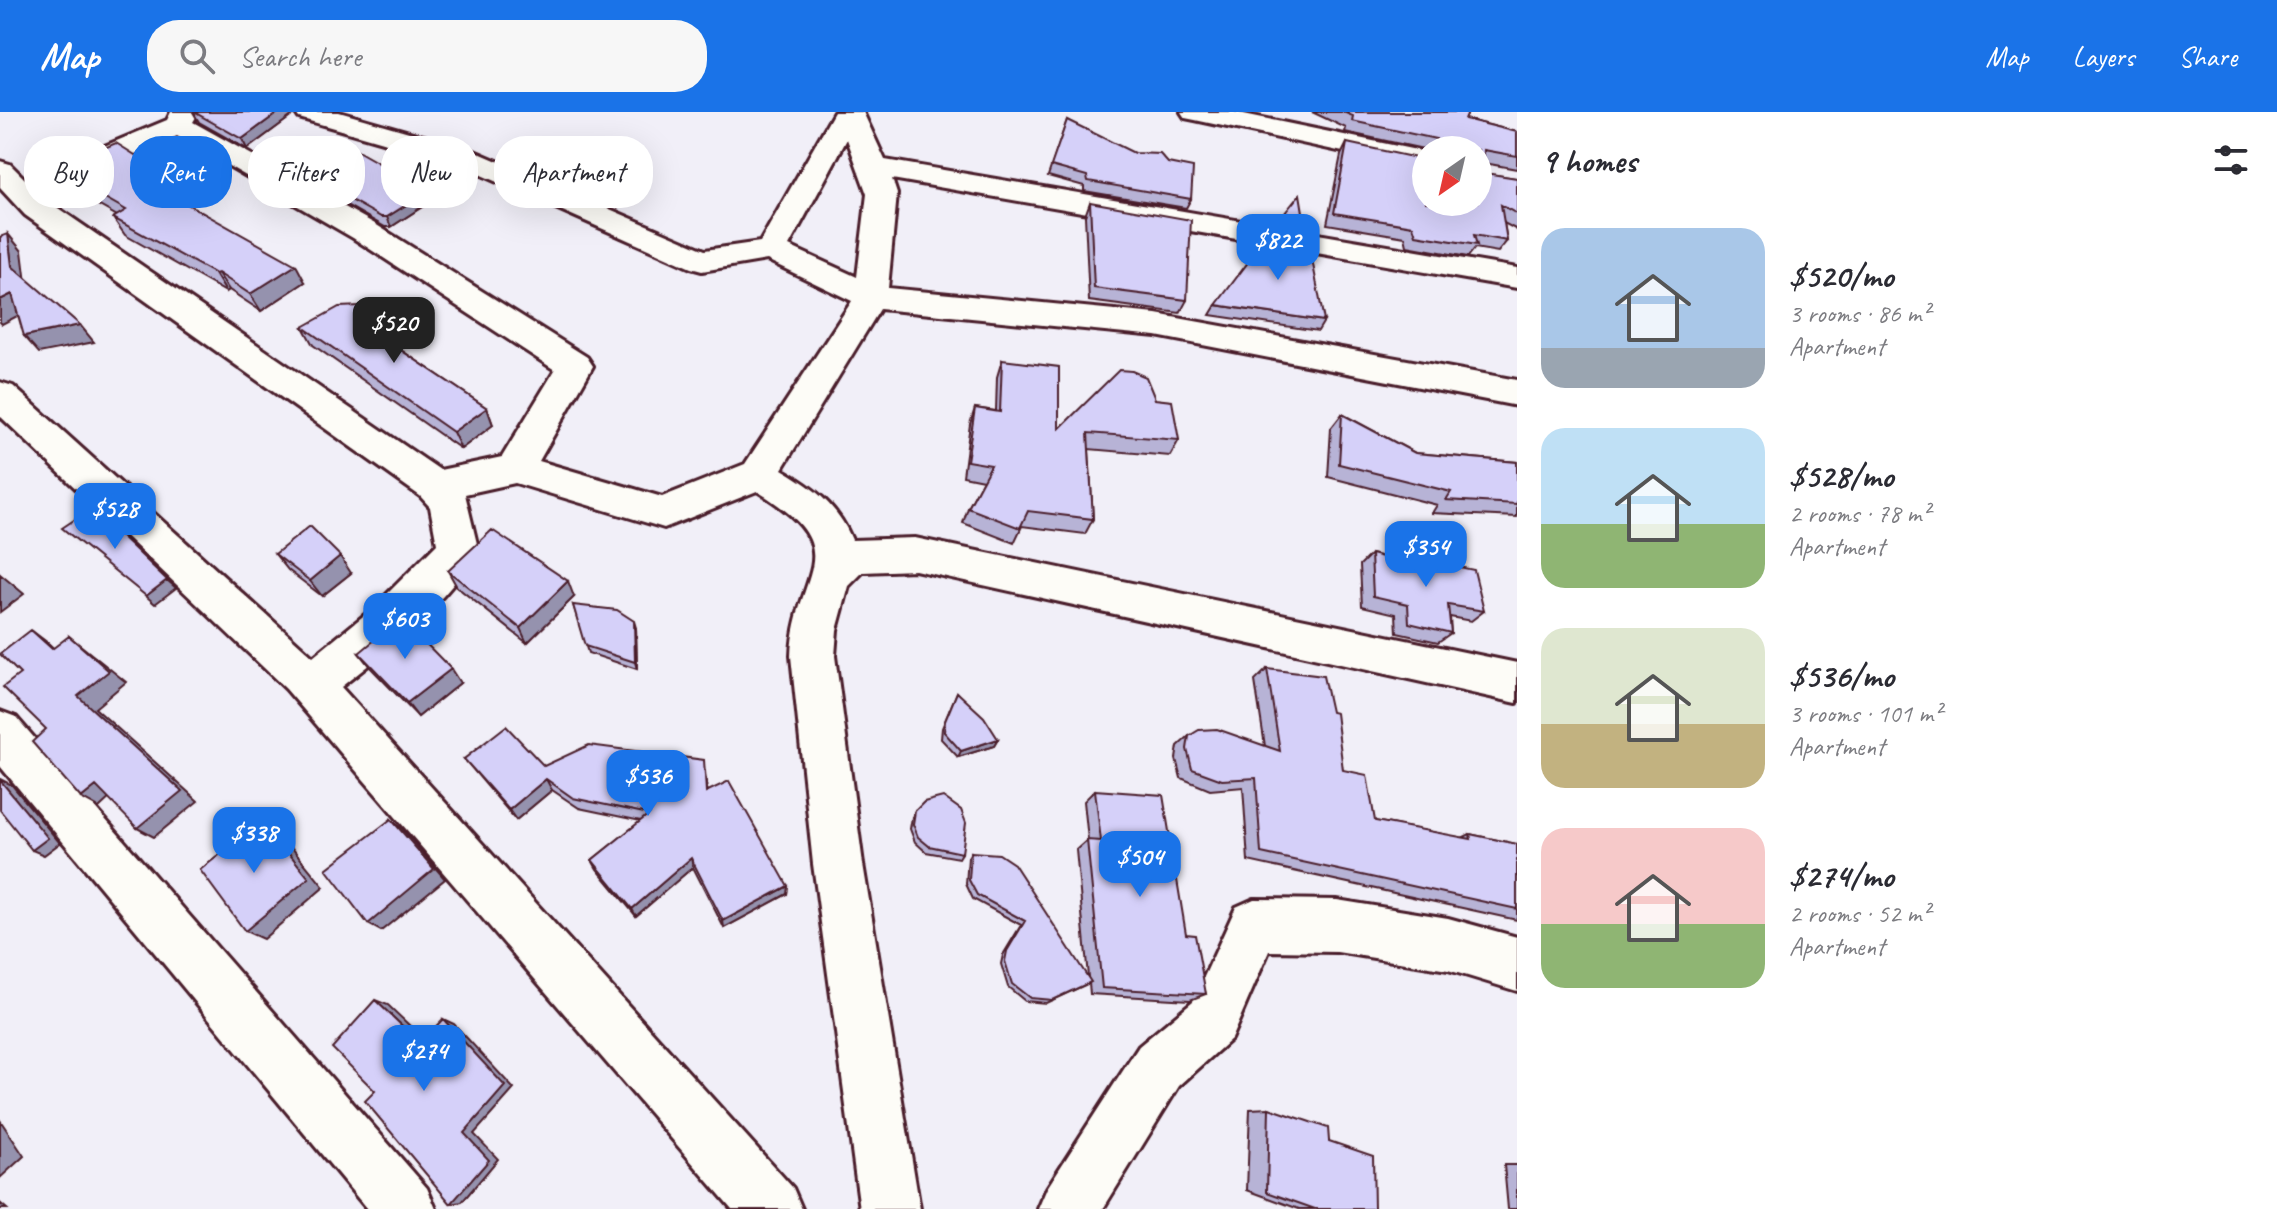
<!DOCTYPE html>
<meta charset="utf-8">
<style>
body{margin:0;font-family:Caveat,sans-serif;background:#f7f7f7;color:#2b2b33;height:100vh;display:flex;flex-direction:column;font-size:30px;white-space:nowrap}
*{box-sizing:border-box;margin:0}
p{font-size:26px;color:#7c7c81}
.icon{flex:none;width:44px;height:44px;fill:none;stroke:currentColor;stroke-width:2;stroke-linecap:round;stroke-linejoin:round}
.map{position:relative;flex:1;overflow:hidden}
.side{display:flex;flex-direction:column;background:#fff;width:760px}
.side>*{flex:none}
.hud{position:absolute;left:24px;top:24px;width:760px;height:72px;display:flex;gap:16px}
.needle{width:52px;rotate:214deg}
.buttons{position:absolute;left:1412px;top:24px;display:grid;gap:16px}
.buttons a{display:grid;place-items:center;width:80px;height:80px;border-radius:50%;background:#fff;box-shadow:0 8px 32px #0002;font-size:40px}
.price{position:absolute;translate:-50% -68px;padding:0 18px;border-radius:16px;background:#1a73e8;color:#fff;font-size:26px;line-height:52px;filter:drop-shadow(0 2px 4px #0008)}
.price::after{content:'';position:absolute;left:50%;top:48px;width:24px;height:18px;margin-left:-12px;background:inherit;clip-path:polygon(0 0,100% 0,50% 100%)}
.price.active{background:#222;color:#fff}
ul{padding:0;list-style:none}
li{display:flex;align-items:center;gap:24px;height:200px;padding:0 24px}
li span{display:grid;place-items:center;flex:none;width:224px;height:160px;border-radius:24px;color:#555}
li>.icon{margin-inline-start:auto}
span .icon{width:96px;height:96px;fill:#fffc;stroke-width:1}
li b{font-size:34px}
h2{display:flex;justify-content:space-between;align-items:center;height:96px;padding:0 24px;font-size:34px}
.chip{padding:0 28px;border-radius:32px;background:#fff;box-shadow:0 8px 32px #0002;font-size:28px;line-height:72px}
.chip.active{background:#1a73e8;color:#fff}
header{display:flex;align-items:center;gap:48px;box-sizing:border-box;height:112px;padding:0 40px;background:#1a73e8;color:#fff}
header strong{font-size:38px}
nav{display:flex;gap:44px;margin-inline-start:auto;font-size:28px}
.search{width:560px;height:72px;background:#f7f7f7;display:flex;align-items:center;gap:20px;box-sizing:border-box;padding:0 28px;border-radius:32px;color:#7c7c81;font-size:30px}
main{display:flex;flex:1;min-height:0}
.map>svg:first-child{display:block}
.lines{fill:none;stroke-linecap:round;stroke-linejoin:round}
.minor-casing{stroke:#4a1f2b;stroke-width:6}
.tertiary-casing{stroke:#4a1f2b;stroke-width:6}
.minor{fill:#fdfcf7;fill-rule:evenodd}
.tertiary{fill:#fdfcf7;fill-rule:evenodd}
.wall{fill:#b7b3d6;stroke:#4a1f2b;stroke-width:2}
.shaded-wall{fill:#9592ae;stroke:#4a1f2b;stroke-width:2}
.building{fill:#d5d0f9;stroke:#4a1f2b;stroke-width:2}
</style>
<header>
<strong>Map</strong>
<div class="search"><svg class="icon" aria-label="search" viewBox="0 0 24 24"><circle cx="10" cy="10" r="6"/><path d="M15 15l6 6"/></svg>Search here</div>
<nav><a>Map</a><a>Layers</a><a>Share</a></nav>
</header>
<main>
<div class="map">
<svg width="1517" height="1097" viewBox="0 0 1517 1097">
<rect width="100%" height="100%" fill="#f1eff8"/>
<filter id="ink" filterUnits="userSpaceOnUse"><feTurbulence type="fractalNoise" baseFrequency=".0125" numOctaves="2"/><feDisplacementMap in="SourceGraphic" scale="16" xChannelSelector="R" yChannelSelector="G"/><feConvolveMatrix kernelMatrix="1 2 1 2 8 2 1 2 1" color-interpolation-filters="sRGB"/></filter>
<g filter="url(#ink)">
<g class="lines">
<defs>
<path id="minor" d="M171 0H199L193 10 375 112 587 245 593 254 539 349 662 385 745 352 852 189 767 148 702 159 691 156 452 50 299 6 295 0H339L472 38 705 138 760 130 834 0H863L885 48 1517 156V176L892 67 897 82 888 176 1156 202 1517 268V294L1156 224 880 197 782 357C813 375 838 394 852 428L915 426 1517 551V591L915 458 863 460 849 474 837 518 835 544 863 752 920 1097H860L813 752 791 544C794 459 857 440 757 379L664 416 515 371 465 382 478 436C453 485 385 541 341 575L793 1076 802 1097H732L286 577 0 304V270L13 274 313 545 373 496 437 432 430 395 420 384 25 103 0 76V49L10 52 25 67 167 8ZM177 24 353 126 555 258 502 345 440 358 39 83ZM847 27 867 82 857 165 789 134Z
M0 599 16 605 427 1076 436 1097H367L0 654Z
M1254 787 1337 788 1448 806 1517 825V879L1448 858 1337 840 1269 839 1231 927 1179 974 1103 1097H1038L1047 1076 1139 934 1193 889 1236 795Z"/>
<path id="tertiary" d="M1181 0H1234L1426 40V58L1195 8 1185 6Z"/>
</defs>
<use href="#minor" class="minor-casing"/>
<use href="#tertiary" class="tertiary-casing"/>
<use href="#minor" class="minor"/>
<use href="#tertiary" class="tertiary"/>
</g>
<path class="wall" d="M193 0H293V3L247 37 199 10Z
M1312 0H1468L1465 7 1517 20V57L1484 51V61L1517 66V118L1504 111 1507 129 1498 140 1475 136 1468 145 1407 134 1405 125 1327 112 1341 43 1347 31 1426 90 1478 38H1428L1345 20 1346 16Z
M1067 8 1191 87 1186 96 1084 79V74L1048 64Z
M162 60 173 77 171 83 305 170 261 199 229 178 226 180 125 123 113 106 117 104 75 80 63 62Z
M305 62 428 79 431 89 391 115H385L310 72Z
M1090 90 1187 188 1180 201 1089 189 1085 104Z
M1284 102 1304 106 1298 116 1279 112Z
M1216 193 1324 209 1318 219 1210 203Z
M391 211 386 228 487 296 493 313 461 337 313 233 303 215Z
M1002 248 1059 317 1155 287 1179 328 1170 344 1089 337 1093 407 1085 422 1022 414 1014 431 963 411 968 396 983 368 963 364 970 312 975 296 996 299 997 265Z
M1342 302 1415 341 1517 350V405L1432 401 1437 393 1328 365 1331 316Z
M275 442 351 461 322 484 288 458Z
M1371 442 1405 450 1411 445 1484 499 1471 509 1450 505 1451 521 1438 530 1397 521 1396 502 1362 494 1360 453Z
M448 459 574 485 527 531 457 475Z
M573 493 636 516 637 557 588 541Z
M359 541 460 571 418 605 370 555Z
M1267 557 1343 658 1375 709 1462 726 1470 722 1517 732V808L1248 749 1243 675 1210 678 1181 666 1176 647 1178 634 1189 624 1265 634 1255 569Z
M957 580 998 627 994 634 958 645 941 627 942 616Z
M464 647 544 654 705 659 707 680 788 774 787 782 724 816 693 755 636 804 597 757 592 748 641 709 579 696 552 678 516 708Z
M1095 678 1186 822 1206 882 1190 888 1090 882 1089 871 1046 891 1025 889 1008 875 1001 852 1003 843 1021 813 973 787 966 772 968 745 971 740 1088 865 1076 738 1087 728H1088L1084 689Z
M915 699 962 741 959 746 926 740 915 730 910 717 912 705Z
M1269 996 1329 1029 1374 1097H1299L1247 1078 1250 997Z
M1504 1053H1517V1097H1508Z"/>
<path class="shaded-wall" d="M279 0H293V3L247 37 242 27Z
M162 60 173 77 166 100 154 83Z
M428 79 431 89 391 115 387 105Z
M8 122 22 139 26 171 12 154Z
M296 153 305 170 261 199 250 182Z
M218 161 229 178 226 180 215 162Z
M12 182 27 199 2 212 0 210V188Z
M383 193 391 211 382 238 374 220Z
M80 213 94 230 39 241 24 224Z
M487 296 493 313 461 337 453 320Z
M340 444 351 461 322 484 310 469Z
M0 462 24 482 0 500Z
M167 468 176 476 155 492 146 484Z
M568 469 574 485 527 531 520 516Z
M634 509 636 516 637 557 635 550Z
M31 518 48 531 69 550 52 537Z
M69 524 126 570 95 596 198 689 154 725 137 716 78 584Z
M451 557 460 571 418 605 407 591Z
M998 627 994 634 958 645 961 639Z
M0 667 12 673 60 731 44 743 32 738Z
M546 667 552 678 516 708 509 698Z
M96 674 113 683 99 696 81 686Z
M391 707 402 717 445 767 381 819 368 812Z
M263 709 279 720 324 775 263 827 245 819Z
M691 746 693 755 636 804 632 797Z
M788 774 787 782 724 816 723 809Z
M375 888 388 893 432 935 420 931Z
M443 907 454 912 514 977 474 1022 498 1047 462 1090 451 1092 464 1021Z
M0 1008 24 1044 0 1066Z
M0 1091 7 1097H0Z"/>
<path class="building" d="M194 0H279L242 27Z
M1343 0H1468L1465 7 1517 20V44L1484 38V61L1517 66V102L1501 93 1507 129 1474 123 1477 133 1416 123 1413 114 1334 101 1347 31 1426 48V90H1478V38H1436V27L1352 9 1353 4Z
M1067 8 1134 41 1160 42 1168 51 1193 56 1191 87 1088 69 1087 64 1051 54Z
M116 31 162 60 154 83 162 78 296 153 250 182 218 161 215 162 113 106 126 98 63 62 66 52Z
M354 37 428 79 387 105H381L305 62Z
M1300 82 1304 106 1284 102Z
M1090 90 1191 108 1187 188 1094 176Z
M8 122 12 154 80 213 24 224 12 182 0 188V125Z
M1267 125 1309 132 1324 209 1216 193Z
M383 193 374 220 487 296 453 320 303 215 339 195Z
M1002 248 1059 255V317L1119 258 1132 259 1146 265 1155 287 1172 289 1179 328 1088 321 1093 407 1028 399 1020 416 968 396 991 353 967 349 975 296 1000 300Z
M1342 302 1415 341 1517 350V392L1446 388 1451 380 1339 352Z
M92 396 167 468 146 484 62 416Z
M310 414 340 444 310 469 275 442Z
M492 418 568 469 520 516 448 459Z
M1371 442 1407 451 1411 445 1474 458 1484 499 1448 493 1451 521 1409 511 1408 492 1373 484Z
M573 493 617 498 634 509 635 550 585 534Z
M401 506 451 557 407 591 359 541Z
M31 518 52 537 69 524 109 559 78 584 182 679 137 716 96 674 81 686 32 630 46 617 3 575 20 562 0 542Z
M1267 557 1323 564 1331 600 1336 601 1343 658 1367 663 1375 709 1471 727 1470 722 1517 732V797L1261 741 1256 666 1222 668 1192 657 1187 637 1189 624 1199 618 1217 617 1280 639Z
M957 580 984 605 998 627 961 639 944 620 945 609Z
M506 614 544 654 589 633 704 648 706 680 729 669 788 774 723 809 691 746 632 797 592 748 649 702 573 686 546 667 509 698 464 647Z
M0 668 48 726 32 738 0 698Z
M1095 678 1163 683 1186 822 1195 823 1206 882 1102 876 1087 728 1101 729Z
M943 685 961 698 966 711 962 741 929 734 918 725 913 712 915 699 924 690Z
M391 707 434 757 368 812 326 757Z
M263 709 309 766 245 819 200 758Z
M971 740 999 742 1014 752 1091 870 1052 888 1030 886 1012 872 1005 849 1007 839 1025 809 977 783 969 768Z
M375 888 420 931 443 907 505 974 464 1021 489 1048 451 1092 365 989 375 979 332 936Z
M1269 996 1328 1016 1329 1029 1373 1044 1374 1097H1315L1267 1080Z"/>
</g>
</svg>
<div class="buttons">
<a><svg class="needle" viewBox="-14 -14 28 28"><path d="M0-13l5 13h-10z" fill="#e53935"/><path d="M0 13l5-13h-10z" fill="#7c7c81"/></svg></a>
</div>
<b class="price" style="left:1278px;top:170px">$822</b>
<b class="price active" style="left:394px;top:253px">$520</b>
<b class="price" style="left:115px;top:439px">$528</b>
<b class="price" style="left:1426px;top:477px">$354</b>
<b class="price" style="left:405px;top:549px">$603</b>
<b class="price" style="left:648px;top:706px">$536</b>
<b class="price" style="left:254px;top:763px">$338</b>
<b class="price" style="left:1140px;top:787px">$504</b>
<b class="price" style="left:424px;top:981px">$274</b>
<div class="hud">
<a class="chip">Buy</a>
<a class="chip active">Rent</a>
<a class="chip">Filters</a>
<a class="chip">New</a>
<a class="chip">Apartment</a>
</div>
</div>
<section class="side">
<h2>9 homes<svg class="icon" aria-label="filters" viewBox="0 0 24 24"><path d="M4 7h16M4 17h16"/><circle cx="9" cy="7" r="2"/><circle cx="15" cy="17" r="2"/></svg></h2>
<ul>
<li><span style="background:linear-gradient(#a9c7e8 75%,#9aa5b1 0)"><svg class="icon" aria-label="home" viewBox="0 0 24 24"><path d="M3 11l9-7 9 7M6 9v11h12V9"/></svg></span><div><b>$520/mo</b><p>3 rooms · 86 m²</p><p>Apartment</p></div></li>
<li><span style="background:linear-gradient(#bfe0f5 60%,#8fb573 0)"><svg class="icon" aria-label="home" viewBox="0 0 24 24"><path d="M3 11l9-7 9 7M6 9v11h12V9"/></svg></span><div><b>$528/mo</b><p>2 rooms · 78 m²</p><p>Apartment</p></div></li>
<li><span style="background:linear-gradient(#dfe7d0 60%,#c2b280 0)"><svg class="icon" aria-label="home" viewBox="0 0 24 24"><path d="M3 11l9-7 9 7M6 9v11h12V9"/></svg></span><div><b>$536/mo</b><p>3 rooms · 101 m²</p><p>Apartment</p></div></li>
<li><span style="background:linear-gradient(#f6c9c9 60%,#8fb573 0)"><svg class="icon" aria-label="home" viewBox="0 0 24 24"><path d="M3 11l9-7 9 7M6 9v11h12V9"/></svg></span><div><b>$274/mo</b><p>2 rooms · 52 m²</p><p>Apartment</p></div></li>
</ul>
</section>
</main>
